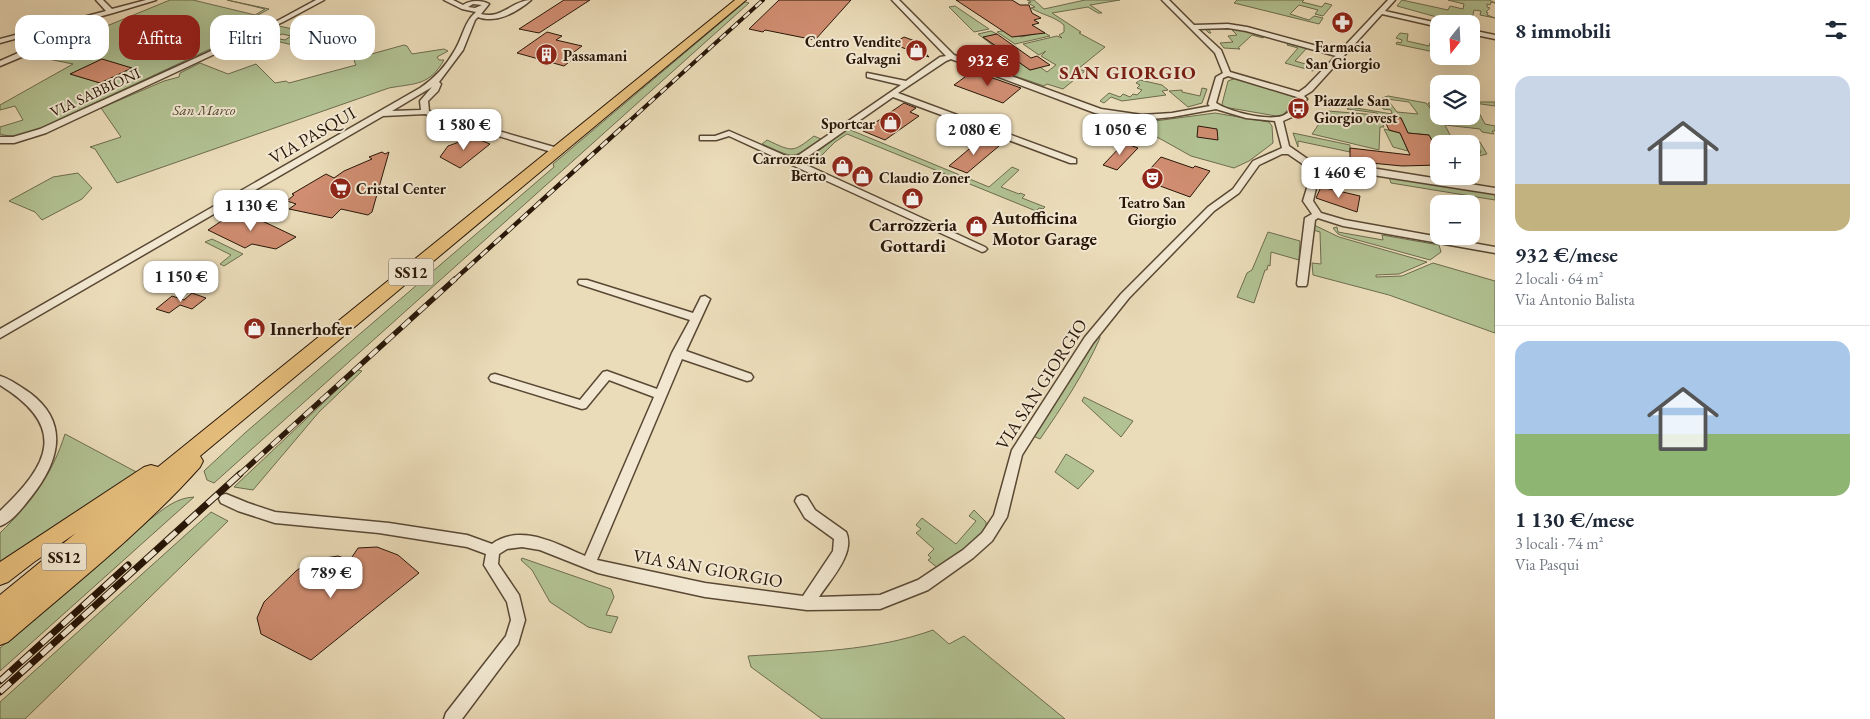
<!DOCTYPE html>
<html lang="it">
<meta charset="utf-8">
<style>
body{margin:0;font-family:"EB Garamond",serif;background:#f2f2f3;color:#1f2937;height:100vh;display:flex;flex-direction:column;font-size:19px;white-space:nowrap}
*{box-sizing:border-box;margin:0}
p{font-size:16px;color:#747a83}
.icon{flex:none;width:28px;height:28px;fill:none;stroke:currentColor;stroke-width:2;stroke-linecap:round;stroke-linejoin:round}
.map{position:relative;flex:1;overflow:hidden}
.drawer{display:flex;flex-direction:column;background:#fff;width:375px}
.drawer>*{flex:none}
.hud{position:absolute;left:15px;top:15px;width:475px;height:45px;display:flex;gap:10px}
.needle{width:32px;rotate:198deg}
.buttons{position:absolute;left:1430px;top:15px;display:grid;gap:10px}
.buttons a{display:grid;place-items:center;width:50px;height:50px;border-radius:10px;background:#fff;box-shadow:0 5px 20px #0002;font-size:25px}
.price{position:absolute;translate:-50% -42px;padding:0 11px;border-radius:10px;background:#fff;color:#222;font-size:16px;line-height:32px;filter:drop-shadow(0 1px 2px #0008)}
.price::after{content:'';position:absolute;left:50%;top:30px;width:15px;height:11px;margin-left:-8px;background:inherit;clip-path:polygon(0 0,100% 0,50% 100%)}
.price.active{background:#8f2418;color:#fff}
ul{padding:0;list-style:none}
li{display:grid;align-content:center;gap:10px;height:265px;padding:0 20px}
li+li{border-top:1px solid #e0e1e3}
li span{display:grid;place-items:center;height:155px;border-radius:15px;color:#555}
li>.icon{margin-inline-start:auto}
span .icon{width:90px;height:90px;fill:#fffc;stroke-width:1}
li b{font-size:21px}
h2{display:flex;justify-content:space-between;align-items:center;height:60px;padding:0 20px;font-size:21px}
.chip{padding:0 18px;border-radius:15px;background:#fff;box-shadow:0 5px 20px #0002;font-size:18px;line-height:45px}
.chip.active{background:#8f2418;color:#fff}
main{display:flex;flex:1;min-height:0}
.map>svg:first-child{display:block}
.green{fill:#b2c293;stroke:#6d6c4e;fill-rule:evenodd}
.building{fill:#d08d71;stroke:#281608}
.lines{fill:none;stroke-linecap:round;stroke-linejoin:round}
.street-casing{stroke:#594834;stroke-width:3}
.primary-casing{stroke:#281608;stroke-width:2}
.street{fill:#f2e8d2;fill-rule:evenodd}
.primary{fill:#e6be7c;fill-rule:evenodd}
.rail-far3-casing{stroke:#281608;stroke-width:4}
.rail-far2-casing{stroke:#281608;stroke-width:4.5}
.rail-far1-casing{stroke:#281608;stroke-width:5.5}
.rail-casing{stroke:#281608;stroke-width:7}
.rail-far3{stroke:#f2e8d2;stroke-width:2.5;stroke-dasharray:8;stroke-linecap:butt}
.rail-far2{stroke:#f2e8d2;stroke-width:3;stroke-dasharray:9;stroke-linecap:butt}
.rail-far1{stroke:#f2e8d2;stroke-width:4;stroke-dasharray:11;stroke-linecap:butt}
.rail{stroke:#f2e8d2;stroke-width:5;stroke-dasharray:14;stroke-linecap:butt}
.labels{text-anchor:middle;dominant-baseline:central;stroke-width:4;stroke-linejoin:round;paint-order:stroke}
.far-poi-label{font-size:15px;font-weight:bold;fill:#281608;stroke:#f2e8d2;text-anchor:start}
.far-street-label{font-size:15px;fill:#281608;stroke:#f2e8d2}
.far-park-label{font-size:15px;font-style:italic;fill:#514a32;stroke:#f2e8d2}
.shield{fill:#f2e8d2;stroke:#655545;stroke-width:1}
.shield-label{font-size:16px;font-weight:bold;fill:#281608}
.street-label{font-size:18px;fill:#281608;stroke:#f2e8d2}
.poi-label{font-size:18px;font-weight:bold;fill:#281608;stroke:#f2e8d2;text-anchor:start}
.far-district-label{font-size:19px;font-weight:bold;letter-spacing:1px;fill:#7a1f14;stroke:#f2e8d2}
</style>
<main>
<div class="map">
<svg width="1495" height="719" viewBox="0 0 1495 719">
<rect width="100%" height="100%" fill="#ebdcb9"/>
<filter id="stains"><feTurbulence type="fractalNoise" baseFrequency=".004" numOctaves="4"/><feColorMatrix values="0 0 0 0 .2 0 0 0 0 .09 0 0 0 0 .02 0 0 0 .5 -.17"/></filter>
<radialGradient id="worn" r=".72"><stop offset=".6" stop-color="#630" stop-opacity="0"/><stop offset="1" stop-color="#630" stop-opacity=".3"/></radialGradient>
<path class="green" d="M170 0H193L255 15 265 9 227 0 269 9 254 17 266 23 41 128C27 133 15 139 0 134V127L23 120 15 106 0 110V105L73 64 48 59 66 50 63 44ZM131 68 100 83 71 74Z
M1027 0H1034L1044 9 1085 0H1120L1090 5 1102 13H1098L1088 7 1052 13 1081 32 1079 33 1105 47 1078 69 1085 71 1063 89 1047 84 1044 86 989 67 1012 60 978 34 991 31 997 34 984 38 1030 70 1040 67 1047 72 1056 65 1041 56 1046 51 1039 55 1023 44 1057 36 1062 38 1059 35 1064 32V25C1054 16 1042 15 1031 8L1035 7 1028 3 1031 2Z
M1237 0H1304L1302 2 1322 7 1325 3 1332 5 1323 16 1315 14 1318 10 1299 5 1290 14 1309 20 1314 16 1323 18 1319 24 1234 3Z
M1402 0 1448 10 1450 6 1463 9 1464 4 1448 0H1489L1495 3 1491 2 1490 5 1487 4V7L1490 8 1486 12 1488 13 1487 15 1495 18 1480 15 1481 11 1474 10 1471 24H1462L1397 6Z
M745 2 749 3 214 483 207 480 204 471 246 432 554 167 553 164Z
M955 6 989 29 974 32 949 7Z
M279 26 315 34 293 45 276 41 280 39 285 40 291 36 282 34 276 37 264 35 256 36Z
M1222 27 1243 30 1265 35 1263 38 1252 35 1238 48 1240 49 1224 48 1220 43 1233 42 1228 36 1237 35 1231 29H1208L1211 33H1209L1204 28Z
M1006 30 1021 37 1043 32 1050 36 1015 44 997 32Z
M1400 33 1408 34 1407 41 1429 46 1431 41 1437 42 1435 50 1439 53 1396 44 1397 42 1401 43 1402 40 1396 38Z
M1289 42 1307 48 1295 61 1316 67 1313 71 1285 63 1298 48 1287 45Z
M404 45 407 46 412 54 444 49 448 51 437 57 439 60H444C429 86 416 83 389 88L117 183 95 149 90 147 121 137 101 108 164 81 179 77 180 73 200 63 228 74 256 64 275 83 286 81 289 83 356 65 354 61 357 58Z
M1236 78 1295 96 1298 98 1283 115 1276 116 1224 107 1222 104 1228 81Z
M1140 80 1162 85 1168 90 1162 91 1166 95 1122 101 1111 97 1104 103 1100 101 1109 93 1120 97 1123 94 1130 97 1133 94 1137 95 1142 90 1137 88 1140 85 1136 83Z
M1202 88 1207 89 1202 103 1188 107 1169 91 1182 90V92L1200 96Z
M1388 96 1426 103 1433 112 1428 103H1439V106L1434 105 1439 111V116L1462 121 1460 117 1471 116V114L1475 118 1479 119 1471 106V102H1495V106L1474 103 1485 124 1495 126V131H1492L1494 134 1482 132 1480 129 1445 125 1451 137 1480 142 1487 154 1479 156 1481 151 1471 148V144H1439V154L1429 135 1408 133 1401 118 1379 116 1384 127H1380L1379 150 1312 134 1328 111 1378 115 1377 113 1347 109 1350 107 1392 114 1391 110 1383 109 1380 102 1382 98ZM1387 99 1409 102 1418 114 1397 112Z
M1215 113 1269 122 1272 126 1273 143 1249 161 1234 168 1191 156 1157 137 1140 123Z
M848 129 989 187 1012 167 1019 170 1001 187 1019 194 1020 193 1025 195 1022 198 1045 207 1043 209 1039 208 1036 211 847 134 835 142 821 156 813 155Z
M1384 129 1400 133 1408 151 1393 147Z
M1293 133 1350 145V152L1298 141V147Z
M814 136 821 139C791 160 796 159 762 144L767 140C793 152 792 153 814 136Z
M78 173 92 188 82 199 42 220 35 212 9 201 53 177Z
M1389 177 1495 194V200L1391 183Z
M1314 225 1339 237 1427 262 1399 274 1376 275V277L1402 276 1433 263 1495 281V333L1389 295 1313 275 1312 263 1321 264 1320 232 1313 230Z
M1337 227 1338 232 1383 240 1382 235 1439 245 1441 252 1430 260 1343 236 1338 234 1333 228Z
M1268 232 1300 241 1299 260 1271 252 1270 266 1268 265 1267 270H1265L1254 303 1237 297 1247 273 1252 270Z
M212 239 243 254 224 266 220 264 231 255 205 242Z
M1099 333 1100 338C1084 374 1062 407 1040 439L1033 436Z
M358 370 362 371 319 412 253 490 234 487Z
M1084 397 1133 421 1121 437 1082 401Z
M65 434 140 474 0 567V533C31 503 52 475 65 434Z
M1066 454 1094 471 1078 489 1055 472Z
M194 497 0 671V648L149 520C164 509 175 498 194 497Z
M974 510 986 522V530L977 540 939 569 928 560 931 558 928 555 934 549 916 533 921 529 916 525 922 518 956 544 976 521 969 516Z
M211 512 228 521 25 719H0V702Z
M522 558 611 589 614 597 606 615 618 617 611 633 588 627 550 602 532 570 521 560Z
M933 630 949 644 964 636 1065 719H822L751 667 748 656C809 652 875 651 933 630Z"/>
<path class="building" d="M564 0H590L539 33 519 29Z
M779 0H851L815 40 765 30 763 32 749 29Z
M956 0H1012L1020 5H1029L1032 13 1041 18 1034 20 1039 23 1032 25 1045 33 1012 37Z
M547 32 562 36 556 40 582 46 570 55 577 56 564 66 517 53Z
M997 34 1031 58 1037 56 1050 65 1030 70 983 37Z
M904 37 915 41 929 57 892 44Z
M102 59 132 68 100 83 70 74Z
M973 71 1021 88 1003 103 954 85Z
M904 103 916 108 910 112 919 116 885 140 863 131Z
M1382 115 1401 118 1408 133 1429 135 1439 154V165L1402 166 1350 161V148L1410 155 1400 133 1389 130Z
M1198 126 1217 129 1218 140 1197 137Z
M473 137 490 144 460 168 440 157 448 146Z
M981 139 999 146 967 173 949 166Z
M1124 143 1138 148 1117 170 1103 165Z
M382 152 385 154 389 152 372 212 368 215 341 209 332 218 289 209 296 204 287 201 294 195 292 194 326 174 334 178 344 171 372 159 369 157Z
M1161 157 1193 168 1195 166 1210 171 1190 197 1141 179Z
M1321 187 1360 196 1357 212 1316 198Z
M238 210 273 226 296 237 276 249 252 244 245 248 208 230Z
M192 293 206 298 192 309 180 305 169 313 156 309 172 296 184 300Z
M377 547 398 555 419 573 311 660 261 634 257 618 264 602 296 571 307 563 325 558 338 556 350 560 358 548Z"/>
<g class="lines">
<defs>
<path id="street" d="M96 0H103L112 9 146 0H156L113 13 35 34 44 46 43 48 0 66V61L36 45 29 35 0 43V39L106 11Z
M316 0H324L283 22 46 133 14 143H0V137H13L40 129 279 20Z
M444 0H453L463 5C470 0 482 0 489 4L481 14C501 20 513 0 531 0 517 12 496 24 478 17L475 20 463 50 439 82 441 84 438 91 428 101 429 111 561 149V153H555L425 114 383 116 0 338V329L420 88C435 78 446 66 455 50 463 37 464 22 476 12L462 9ZM473 4 482 5 475 8 468 7ZM432 87 420 101 421 110 392 111Z
M892 0H899L954 55 1101 109 1142 115 1172 113 1210 106 1208 104 1216 77 1223 73 1215 53 1162 0H1169L1194 25 1228 24 1247 27 1339 52 1388 0H1395L1385 11 1442 24H1439V27L1382 14 1312 91 1304 96 1307 99 1292 117 1283 121 1289 146 1309 160 1328 161 1495 188V194L1315 166 1319 175 1313 201 1321 213 1345 220 1495 247V253L1343 226 1318 218 1315 220 1307 284 1306 286H1298L1297 284 1305 218 1312 214 1303 201 1311 175 1307 167 1288 154H1282L1259 165 1239 193 1214 211 1129 298 1093 343 1022 455 1007 517 992 541 973 558 928 590 880 609 807 610 705 597 636 582 598 573 540 550 522 547 507 549 499 554 498 564 519 595 525 620 518 644 462 719H444L446 713 506 636 511 620 507 602 484 565 486 554 467 547 379 533 275 523 238 511 221 503 219 499 221 495 226 494 248 503 275 512 389 523 467 535 492 544C521 523 557 544 585 556L654 397 609 380 586 408 582 409 491 381 489 378 491 375 495 374 580 400 603 372 607 371 657 389 672 353 690 320 579 284 578 282 579 280H587L693 313 701 297 705 296 710 299 686 351 751 374 753 377 751 380 747 381 682 359 597 560 705 583 803 596 833 551 834 539 805 518 795 501 797 497 802 495 807 497 815 510 846 532C856 553 830 580 819 597L880 595 918 580 963 550 982 533 994 515 1012 450 1085 337 1121 294 1208 207 1233 189 1253 161 1282 148 1275 121 1246 118 1216 109 1172 117 1142 120 1112 117 1095 113 951 59 946 61 898 93 1076 159V163H1070L893 97 800 162 985 247 987 249 985 251 982 252 729 136 716 140H700V136H715L729 131 793 159 901 85 867 77V73L906 81 940 57 946 56ZM1228 28 1246 31 1336 56 1306 87 1299 92 1230 72 1221 50 1198 29ZM1228 76 1297 97 1299 99C1295 105 1290 113 1282 116 1267 121 1230 112 1216 103L1223 78Z
M1471 30 1495 35V39L1471 34Z
M0 376C10 379 21 387 30 393 71 424 58 463 31 497 23 507 12 522 0 526V511C50 464 68 427 0 385Z"/>
<path id="primary" d="M735 0H746L200 456 203 461 200 467C142 532 74 585 8 642L0 645V595L76 533 34 562 8 582 0 585V562L144 467 151 465 158 467Z"/>
</defs>
<use href="#street" class="street-casing"/>
<use href="#primary" class="primary-casing"/>
<use href="#street" class="street"/>
<use href="#primary" class="primary"/>
<defs>
<path id="rail-far3" d="M625 125 763 0"/>
<path id="rail-far2" d="M454 280 627 123"/>
<path id="rail-far1" d="M239 475 455 279"/>
<path id="rail" d="M0 681 128 565
M0 692 240 474"/>
</defs>
<use href="#rail-far3" class="rail-far3-casing"/>
<use href="#rail-far2" class="rail-far2-casing"/>
<use href="#rail-far1" class="rail-far1-casing"/>
<use href="#rail" class="rail-casing"/>
<use href="#rail-far3" class="rail-far3"/>
<use href="#rail-far2" class="rail-far2"/>
<use href="#rail-far1" class="rail-far1"/>
<use href="#rail" class="rail"/>
</g>
<defs>
<symbol id="pharmacy-disc" viewBox="-11 -11 22 22"><circle r="9.5" fill="#8f2418" stroke="#f2e8d2"/><path d="M-2-6h4v4h4v4h-4v4h-4v-4h-4v-4h4Z" fill="#fff"/></symbol>
<symbol id="shop-disc" viewBox="-11 -11 22 22"><circle r="9.5" fill="#8f2418" stroke="#f2e8d2"/><path d="M-5-2.5h2.3a2.7 3.5 0 0 1 5.4 0H5L5.5 6h-11ZM-1.5-2.5h3a1.5 2.3 0 0 0-3 0Z" fill="#fff"/></symbol>
<symbol id="building-disc" viewBox="-11 -11 22 22"><circle r="9.5" fill="#8f2418" stroke="#f2e8d2"/><path d="M-4-6H4V6H1V3H-1V6H-4ZM-2.5-4.3h1.7v1.8h-1.7ZM.8-4.3h1.7v1.8H.8ZM-2.5-1h1.7V.8h-1.7ZM.8-1h1.7V.8H.8Z" fill="#fff"/></symbol>
<symbol id="bus-disc" viewBox="-11 -11 22 22"><circle r="9.5" fill="#8f2418" stroke="#f2e8d2"/><path d="M-5-6H5V4H4V6H2V4H-2V6H-4V4H-5ZM-3.5-4V0h7V-4ZM-3.5 1.2v1.5H-2V1.2ZM2 1.2v1.5H3.5V1.2Z" fill="#fff"/></symbol>
<symbol id="theatre-disc" viewBox="-11 -11 22 22"><circle r="9.5" fill="#8f2418" stroke="#f2e8d2"/><path d="M-5-5.5Q0-4 5-5.5V0Q5 5 0 6Q-5 5-5 0ZM-3.3-2.5H-1v1.5H-3.3ZM1-2.5H3.3v1.5H1ZM-2.8 1Q0 5.5 2.8 1Z" fill="#fff"/></symbol>
<symbol id="supermarket-disc" viewBox="-11 -11 22 22"><circle r="9.5" fill="#8f2418" stroke="#f2e8d2"/><path d="M-6-5.5h2.5l.6 2H6L4.5 2H-2.5L-4.4-4H-6ZM-1.5 3.2a1.3 1.3 0 1 0 .1 0ZM3 3.2a1.3 1.3 0 1 0 .1 0Z" fill="#fff"/></symbol>
</defs>
<g fill-rule="evenodd">
<use href="#pharmacy-disc" x="1330" y="10" width="25" height="25"/>
<use href="#shop-disc" x="904" y="38" width="25" height="25"/>
<use href="#building-disc" x="534" y="42" width="25" height="25"/>
<use href="#bus-disc" x="1286" y="96" width="25" height="25"/>
<use href="#shop-disc" x="878" y="110" width="25" height="25"/>
<use href="#shop-disc" x="830" y="154" width="25" height="25"/>
<use href="#shop-disc" x="850" y="164" width="25" height="25"/>
<use href="#theatre-disc" x="1140" y="166" width="25" height="25"/>
<use href="#supermarket-disc" x="328" y="176" width="25" height="25"/>
<use href="#shop-disc" x="900" y="186" width="25" height="25"/>
<use href="#shop-disc" x="964" y="214" width="25" height="25"/>
<use href="#shop-disc" x="242" y="316" width="25" height="25"/>
</g>
<g class="labels">
<g class="far-poi-label">
<text x="901" y="41" text-anchor="end">Centro Vendite<tspan x="901" dy="17">Galvagni</tspan></text>
<text x="1343" y="46" text-anchor="middle">Farmacia<tspan x="1343" dy="17">San Giorgio</tspan></text>
<text x="563" y="55">Passamani</text>
<text x="1314" y="100">Piazzale San<tspan x="1314" dy="17">Giorgio ovest</tspan></text>
<text x="875" y="123" text-anchor="end">Sportcar</text>
<text x="826" y="158" text-anchor="end">Carrozzeria<tspan x="826" dy="17">Berto</tspan></text>
<text x="879" y="177">Claudio Zoner</text>
<text x="356" y="188">Cristal Center</text>
<text x="1152" y="202" text-anchor="middle">Teatro San<tspan x="1152" dy="17">Giorgio</tspan></text>
</g>
<g class="far-street-label">
<text transform="translate(95 92) rotate(-25)">VIA SABBIONI</text>
</g>
<g class="far-park-label">
<text x="204" y="109">San Marco</text>
</g>
<g class="shield">
<rect x="388.5" y="258.5" width="45" height="27" rx="4"/>
<rect x="41.5" y="543.5" width="45" height="27" rx="4"/>
</g>
<g class="shield-label">
<text x="411" y="272">SS12</text>
<text x="64" y="557">SS12</text>
</g>
<g class="street-label">
<text transform="translate(312 135) rotate(-30)">VIA PASQUI</text>
<text transform="translate(1041 384) rotate(-57)">VIA SAN GIORGIO</text>
<text transform="translate(708 568) rotate(10)">VIA SAN GIORGIO</text>
</g>
<g class="poi-label">
<text x="992" y="217">Autofficina<tspan x="992" dy="21">Motor Garage</tspan></text>
<text x="913" y="224" text-anchor="middle">Carrozzeria<tspan x="913" dy="21">Gottardi</tspan></text>
<text x="270" y="328">Innerhofer</text>
</g>
<g class="far-district-label">
<text x="1128" y="72">SAN GIORGIO</text>
</g>
</g>
<rect width="100%" height="100%" filter="url(#stains)"/>
<rect width="100%" height="100%" fill="url(#worn)"/>
</svg>
<div class="buttons">
<a><svg class="needle" viewBox="-14 -14 28 28"><path d="M0-13l5 13h-10z" fill="#e53935"/><path d="M0 13l5-13h-10z" fill="#747a83"/></svg></a>
<a><svg class="icon" aria-label="layers" viewBox="0 0 24 24"><path d="M12 4l9 5-9 5-9-5zM3 14l9 5 9-5"/></svg></a>
<a>+</a>
<a>−</a>
</div>
<b class="price active" style="left:988px;top:87px">932 €</b>
<b class="price" style="left:464px;top:151px">1 580 €</b>
<b class="price" style="left:974px;top:156px">2 080 €</b>
<b class="price" style="left:1120px;top:156px">1 050 €</b>
<b class="price" style="left:1339px;top:199px">1 460 €</b>
<b class="price" style="left:251px;top:232px">1 130 €</b>
<b class="price" style="left:181px;top:303px">1 150 €</b>
<b class="price" style="left:331px;top:599px">789 €</b>
<div class="hud">
<a class="chip">Compra</a>
<a class="chip active">Affitta</a>
<a class="chip">Filtri</a>
<a class="chip">Nuovo</a>
</div>
</div>
<section class="drawer">
<h2>8 immobili<svg class="icon" aria-label="filters" viewBox="0 0 24 24"><path d="M4 7h16M4 17h16"/><circle cx="9" cy="7" r="2"/><circle cx="15" cy="17" r="2"/></svg></h2>
<ul>
<li><span style="background:linear-gradient(#c9d6e8 70%,#c2b280 0)"><svg class="icon" aria-label="home" viewBox="0 0 24 24"><path d="M3 11l9-7 9 7M6 9v11h12V9"/></svg></span><div><b>932 €/mese</b><p>2 locali · 64 m²</p><p>Via Antonio Balista</p></div></li>
<li><span style="background:linear-gradient(#a9c7e8 60%,#8fb573 0)"><svg class="icon" aria-label="home" viewBox="0 0 24 24"><path d="M3 11l9-7 9 7M6 9v11h12V9"/></svg></span><div><b>1 130 €/mese</b><p>3 locali · 74 m²</p><p>Via Pasqui</p></div></li>
</ul>
</section>
</main>
